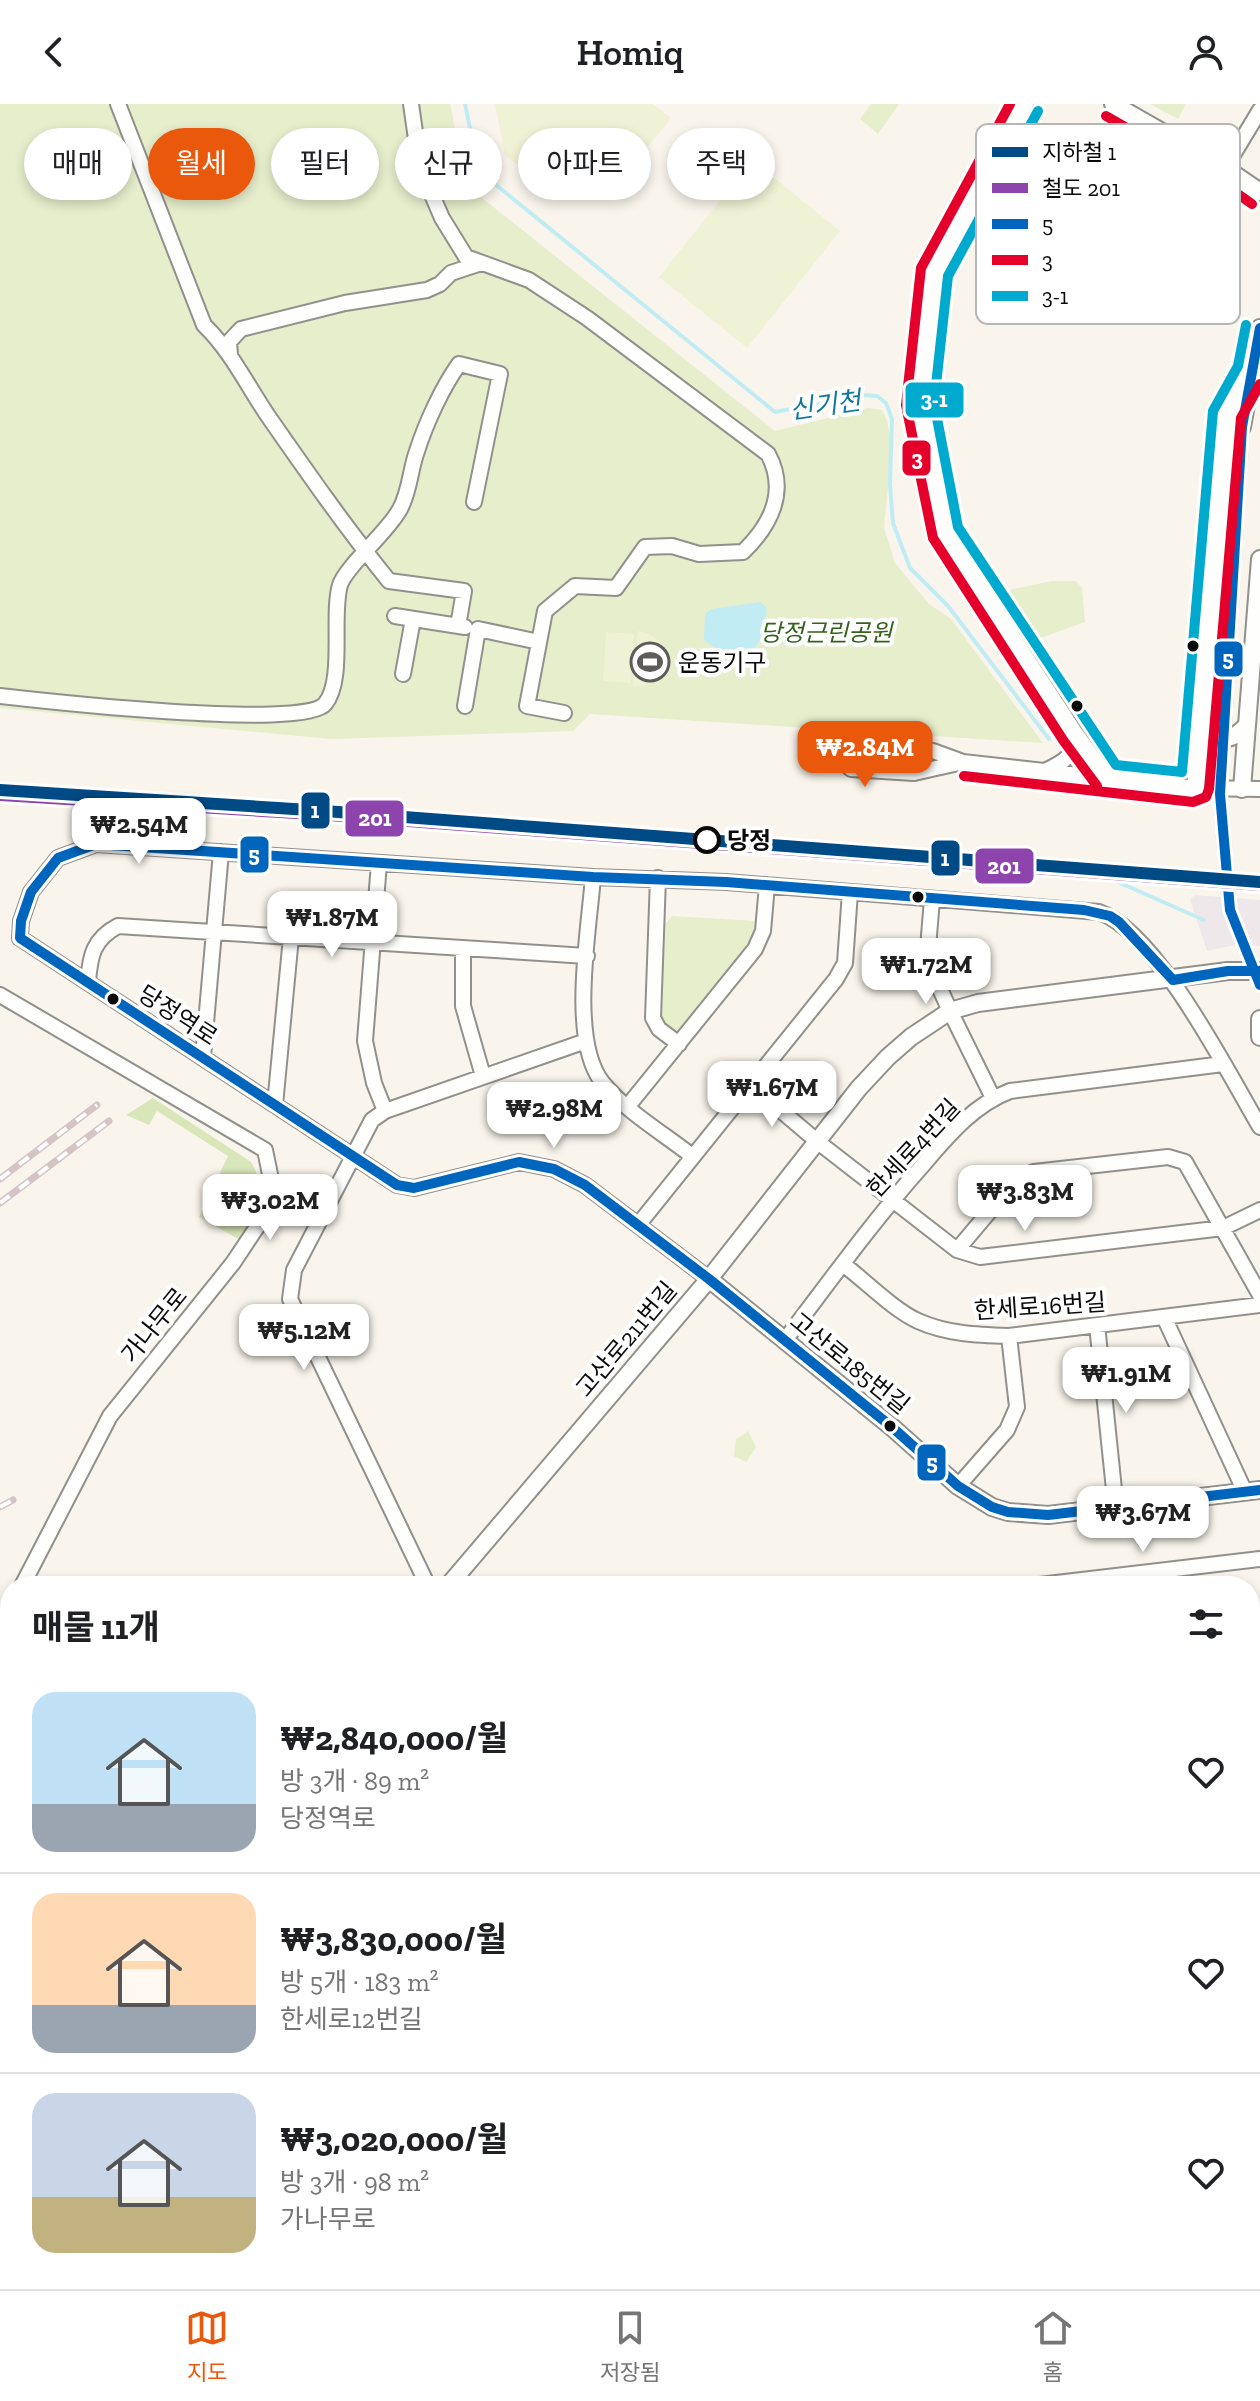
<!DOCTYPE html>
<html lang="ko">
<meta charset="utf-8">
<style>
body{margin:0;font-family:"Zilla Slab","Noto Sans KR",serif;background:#f2f2f2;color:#202124;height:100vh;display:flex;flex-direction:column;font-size:30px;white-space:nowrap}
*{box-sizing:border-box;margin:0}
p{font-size:26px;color:#757577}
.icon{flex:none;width:44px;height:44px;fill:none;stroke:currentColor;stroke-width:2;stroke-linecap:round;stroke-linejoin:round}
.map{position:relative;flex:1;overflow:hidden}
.details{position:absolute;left:0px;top:1472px;width:1260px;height:714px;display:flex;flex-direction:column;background:#fff;border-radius:32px 32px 0 0;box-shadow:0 4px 12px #0003}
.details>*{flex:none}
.hud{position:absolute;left:24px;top:24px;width:800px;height:72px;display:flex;gap:16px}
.price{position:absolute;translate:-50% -68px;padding:0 18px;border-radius:16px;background:#fff;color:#222;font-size:26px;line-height:52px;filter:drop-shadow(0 2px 4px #0008)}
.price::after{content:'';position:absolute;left:50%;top:48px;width:24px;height:18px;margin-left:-12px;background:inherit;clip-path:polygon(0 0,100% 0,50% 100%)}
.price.current{background:#ea580c;color:#fff}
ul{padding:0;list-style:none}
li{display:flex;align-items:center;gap:24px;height:200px;padding:0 32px}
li+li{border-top:2px solid #e0e0e0}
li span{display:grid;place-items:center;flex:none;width:224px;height:160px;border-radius:24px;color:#555}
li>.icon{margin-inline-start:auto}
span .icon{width:96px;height:96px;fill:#fffc;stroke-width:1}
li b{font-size:34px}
h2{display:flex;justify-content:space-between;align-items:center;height:96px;padding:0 32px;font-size:34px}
.tag{padding:0 28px;border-radius:36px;background:#fff;box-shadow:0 4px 12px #0003;font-size:28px;line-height:72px}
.tag.current{background:#ea580c;color:#fff}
header{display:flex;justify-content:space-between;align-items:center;height:104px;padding:0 32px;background:#fff;font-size:36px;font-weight:600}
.dock{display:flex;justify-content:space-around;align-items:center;height:112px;border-top:2px solid #e0e0e0;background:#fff;font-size:22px;color:#757577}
.dock a{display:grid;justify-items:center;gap:4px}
.dock .current{color:#ea580c}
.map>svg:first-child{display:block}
.industrial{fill:#efe8ea}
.green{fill:#e6eecc}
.forest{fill:#d9e6b9}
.pitch{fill:#f0f2d5}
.water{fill:#c2ecf4}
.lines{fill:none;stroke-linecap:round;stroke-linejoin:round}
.stream{stroke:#c2ecf4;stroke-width:4}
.tertiary-tunnel{stroke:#d5d2ca;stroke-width:16;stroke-dasharray:16 8;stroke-linecap:butt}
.pedestrian-casing{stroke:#92908c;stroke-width:14}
.minor-casing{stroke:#92908c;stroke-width:18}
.tertiary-casing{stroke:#92908c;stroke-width:20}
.pedestrian{stroke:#fefefc;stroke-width:10}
.minor{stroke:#fefefc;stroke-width:14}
.tertiary{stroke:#fefefc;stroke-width:16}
.rail-casing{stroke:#d5c3c6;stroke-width:7}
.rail{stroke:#fff;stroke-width:4;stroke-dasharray:12;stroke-linecap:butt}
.bus-1-casing{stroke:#fff;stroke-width:16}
.bus-2-casing{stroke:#fff;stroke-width:16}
.bus-3-casing{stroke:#fff;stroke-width:16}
.bus-1{stroke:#0065bd;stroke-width:10}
.bus-2{stroke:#e4002b;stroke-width:10}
.bus-3{stroke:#00a9ce;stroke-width:10}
.rail-1-casing{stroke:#fff;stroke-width:18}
.rail-1{stroke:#8e44ad;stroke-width:12}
.metro-1-casing{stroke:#fff;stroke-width:18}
.metro-1{stroke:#004a85;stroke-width:12}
.bus-dot{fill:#0a0a0a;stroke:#fff;stroke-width:3}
.stop-dot{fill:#fff;stroke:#0a0a0a;stroke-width:4}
.labels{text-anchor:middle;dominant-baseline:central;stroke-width:8;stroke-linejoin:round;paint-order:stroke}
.park-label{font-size:24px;font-style:italic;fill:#35611a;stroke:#fff}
.poi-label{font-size:24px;fill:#0a0a0a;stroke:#fff;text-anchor:start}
.stop-label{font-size:24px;font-weight:bold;fill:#0a0a0a;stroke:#fff;text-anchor:start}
.street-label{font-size:24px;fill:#0a0a0a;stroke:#fff}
.water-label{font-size:26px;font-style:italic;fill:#13789b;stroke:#fff}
.key{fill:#fff;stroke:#b6b6b6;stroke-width:2}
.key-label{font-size:22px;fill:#0a0a0a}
.line-badge{stroke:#fff;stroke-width:3}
.badge-label{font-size:22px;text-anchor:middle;font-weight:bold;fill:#fff}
</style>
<header><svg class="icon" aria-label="back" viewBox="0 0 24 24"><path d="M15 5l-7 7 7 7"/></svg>Homiq<svg class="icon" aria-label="person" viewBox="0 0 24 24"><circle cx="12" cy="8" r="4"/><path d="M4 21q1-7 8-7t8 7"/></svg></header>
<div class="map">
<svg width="1260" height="2185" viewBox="0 0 1260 2185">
<rect width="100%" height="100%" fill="#f9f5ec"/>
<path class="industrial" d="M1195 791 1260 796V842L1240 840 1207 847 1190 795Z"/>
<path class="green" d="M0 0H450L467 82 775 327 868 304 882 306 887 316 892 343 884 424 895 459 929 500 951 515 1043 639 590 610 573 627 332 635 0 604Z
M871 0H899L878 30 860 15Z
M1150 0H1186L1178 15Z
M1052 477H1076L1082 484 1085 518 1035 536 1004 487Z
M672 812 755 817V828L750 843 674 931 664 922 659 905 664 821Z
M748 1327 756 1343 746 1358 734 1352 736 1335Z"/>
<path class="forest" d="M153 994 251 1058C269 1087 254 1109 240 1136L199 1113 228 1052 157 1007 149 1021 126 1011Z
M0 2070 10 2072V2176H326L330 2185H7L0 2176Z"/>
<path class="pitch" d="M495 0H653L671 14 617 81 551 27 521 64 505 51Z
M752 56 840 127 747 244 659 173Z
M638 527C677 531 669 586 633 582Z
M606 528 634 530 631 579 603 577Z
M1250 1555 1255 1660 1250 1661Z
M1257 1734 1260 1743V1811L1250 1815V1737Z"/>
<path class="water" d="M760 498 766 503C768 513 764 514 762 522 760 526 762 531 760 535 750 562 720 548 704 536L705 510 711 505Z"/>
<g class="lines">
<path class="stream" d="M465 0 479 67 775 308 864 291 877 292 886 299 892 315 890 381 893 419 910 464 948 502 1049 635
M1111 775 1204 816"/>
<path class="tertiary-tunnel" d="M1242 323 1220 690 1230 806 1260 881"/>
<defs>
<path id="pedestrian" d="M1254 2127 1260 2131"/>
<path id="minor" d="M118 0 204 221C231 247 247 281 268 312 307 368 346 424 389 477L464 487 458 522
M411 0 420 63 442 114 466 153 529 176 587 214 768 350C788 387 771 421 743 448L699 450 672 442 645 443 616 484 575 482 545 507 527 602 564 609
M1026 0 934 168 920 300 945 428 1075 628 1108 674
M1225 64 1260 6
M230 251 229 238 241 225 345 199 427 186 440 180 451 169 481 159
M395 512 465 523
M403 570 413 515
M0 592C44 597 303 626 325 600 345 576 331 512 340 481 346 462 388 428 400 405 410 387 410 366 417 347 426 319 442 284 459 260L500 270 474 398
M465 602 478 525 539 538
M963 658 914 669 851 665 840 654 842 643 852 639 933 647 963 658 1044 667 1195 684 1260 685
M1045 667C1064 658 1077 651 1075 628
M379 759 365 937 374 979 385 1007
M593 773C589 826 569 935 602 978 625 1007 663 1029 692 1052
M658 774 653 914 659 925 679 940
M932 795 927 856 950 907 993 994
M463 844V902L483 972
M88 878C90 852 93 835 118 822L587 852
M0 891 265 1046 273 1085 269 1105 233 1159 110 1312 22 1482
M203 953 221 748
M752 982 818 1038 957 1146 980 1153 1223 1124 1260 1106
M275 1001 291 833
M628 1002 755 845 763 827 767 781
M638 1121 836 875 845 859 850 788
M957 1146 1016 1076 1034 1068 1168 1053 1185 1058 1260 1191
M843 1160C864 1176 895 1207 918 1217 947 1230 977 1231 1009 1232L1260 1201
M709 1175 585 1081 554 1065 519 1058 414 1084 397 1081 20 834 21 817 31 788 58 754 96 740 593 773 726 778 1099 808C1157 828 1228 969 1260 1023
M1164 1213 1245 1388
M1097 1221 1116 1405
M785 1236C830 1177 873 1117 922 1062 947 1033 973 1001 1010 987L1223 960
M958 1382 1007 1326 1017 1303 1009 1232
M428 1482 290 1195 294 1166 372 1016 385 1007 586 937
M1031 1482 1260 1455
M0 1524 10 1504
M1250 1676 1260 1673
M0 1856 10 1843
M1250 1988 1260 1983
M1250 2050 1260 2063
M744 2176 748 2185
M791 2176 823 2185
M1122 2185 1125 2176"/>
<path id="tertiary" d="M1113 0 1225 64 1260 88
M1242 323 1260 224
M1201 613C1214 637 1228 642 1247 621
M1195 684 1227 310 1251 267
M1242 685 1260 455
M1260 915V933
M709 1175 893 1324 958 1382 992 1403 1008 1408 1048 1411 1260 1386
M448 1482 709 1175 859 984 888 953 911 933 950 907 978 899 1228 867H1260
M0 1633 10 1631
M0 2033 10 2036
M1250 2110 1260 2100
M451 2176 480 2185
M1216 2185 1219 2176"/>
</defs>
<use href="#pedestrian" class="pedestrian-casing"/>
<use href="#minor" class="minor-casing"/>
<use href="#tertiary" class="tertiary-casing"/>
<use href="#pedestrian" class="pedestrian"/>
<use href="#minor" class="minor"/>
<use href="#tertiary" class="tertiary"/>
<defs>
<path id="rail" d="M0 1075 97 1001
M0 1099 109 1017
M0 1403 13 1396"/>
</defs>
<use href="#rail" class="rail-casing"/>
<use href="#rail" class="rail"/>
<defs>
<path id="bus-1" d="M1260 224 1242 323 1220 690 1230 806 1260 881
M1260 867H1228L1173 876 1119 818 1110 812 1084 806 726 778 593 773 96 740 58 754 31 788 21 817 20 834 397 1081 414 1084 519 1058 554 1065 585 1081 709 1175 893 1324 958 1382 992 1403 1008 1408 1048 1411 1260 1386"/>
<path id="bus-2" d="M1010 0 921 164 906 301 933 434 1063 636 1097 682
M1106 12 1218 76 1252 100
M964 672 1193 698 1206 693 1209 685 1241 314 1260 280"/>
<path id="bus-3" d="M1038 7 948 172 934 299 958 423 1116 661 1182 668 1213 307 1238 262 1246 221"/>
</defs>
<use href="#bus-1" class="bus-1-casing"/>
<use href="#bus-2" class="bus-2-casing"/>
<use href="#bus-3" class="bus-3-casing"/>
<use href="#bus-1" class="bus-1"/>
<use href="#bus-2" class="bus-2"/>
<use href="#bus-3" class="bus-3"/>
<defs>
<path id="rail-1" d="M0 691 329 711 1259 781"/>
</defs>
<use href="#rail-1" class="rail-1-casing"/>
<use href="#rail-1" class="rail-1"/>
<defs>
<path id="metro-1" d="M0 686 325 707 1260 778"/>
</defs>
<use href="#metro-1" class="metro-1-casing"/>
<use href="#metro-1" class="metro-1"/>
</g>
<defs>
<symbol id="stadium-ring" viewBox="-11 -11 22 22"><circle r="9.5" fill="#fff" stroke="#5e5c59" stroke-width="1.5"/><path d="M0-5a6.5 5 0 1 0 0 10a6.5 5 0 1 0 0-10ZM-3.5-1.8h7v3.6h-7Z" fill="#5e5c59"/></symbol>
</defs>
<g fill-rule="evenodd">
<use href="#stadium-ring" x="628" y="536" width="44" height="44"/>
</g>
<g class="bus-dot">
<circle cx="1193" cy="542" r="7"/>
<circle cx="1077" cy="602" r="7"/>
<circle cx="918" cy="793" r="7"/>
<circle cx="113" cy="895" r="7"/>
<circle cx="890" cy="1322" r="7"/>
</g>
<circle class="stop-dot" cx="707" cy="736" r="12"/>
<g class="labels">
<g class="park-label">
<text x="826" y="528">당정근린공원</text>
</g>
<g class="poi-label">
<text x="678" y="558">운동기구</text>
</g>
<g class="stop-label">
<text x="727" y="736">당정</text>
</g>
<g class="street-label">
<text transform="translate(178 911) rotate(33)">당정역로</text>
<text transform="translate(913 1044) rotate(-47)">한세로4번길</text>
<text transform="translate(1040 1202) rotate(-4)">한세로16번길</text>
<text transform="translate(154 1221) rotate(-51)">가나무로</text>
<text transform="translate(626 1235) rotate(-50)">고산로211번길</text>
<text transform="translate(850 1259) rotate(39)">고산로185번길</text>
</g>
<g class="water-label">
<text transform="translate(825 301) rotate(-8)">신기천</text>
</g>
</g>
<rect x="976" y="20" width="264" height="200" rx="12" class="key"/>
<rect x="992" y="43" width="36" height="10" fill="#004a85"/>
<rect x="992" y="79" width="36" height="10" fill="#8e44ad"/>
<rect x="992" y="115" width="36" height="10" fill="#0065bd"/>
<rect x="992" y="151" width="36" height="10" fill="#e4002b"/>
<rect x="992" y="187" width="36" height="10" fill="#00a9ce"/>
<g class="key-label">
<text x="1042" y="56">지하철 1</text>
<text x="1042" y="92">철도 201</text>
<text x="1042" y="128">5</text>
<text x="1042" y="164">3</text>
<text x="1042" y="200">3-1</text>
</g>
<g class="line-badge">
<rect x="904" y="277" width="61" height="38" rx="8" fill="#00a9ce"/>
<rect x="901" y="335" width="31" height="38" rx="8" fill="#e4002b"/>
<rect x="1213" y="536" width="31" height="38" rx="8" fill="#0065bd"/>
<rect x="300" y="687" width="31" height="39" rx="8" fill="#004a85"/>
<rect x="344" y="695" width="61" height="39" rx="8" fill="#8e44ad"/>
<rect x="239" y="731" width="31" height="39" rx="8" fill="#0065bd"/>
<rect x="930" y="735" width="31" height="38" rx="8" fill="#004a85"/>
<rect x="974" y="743" width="61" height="38" rx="8" fill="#8e44ad"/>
<rect x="916" y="1339" width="31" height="39" rx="8" fill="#0065bd"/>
</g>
<g class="badge-label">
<text x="934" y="303">3-1</text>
<text x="917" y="362">3</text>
<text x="1228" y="562">5</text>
<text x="315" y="714">1</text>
<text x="375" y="722">201</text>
<text x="254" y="758">5</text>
<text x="945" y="762">1</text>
<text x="1004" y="770">201</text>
<text x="932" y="1366">5</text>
</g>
</svg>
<b class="price current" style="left:865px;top:685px">₩2.84M</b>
<b class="price" style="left:139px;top:762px">₩2.54M</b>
<b class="price" style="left:332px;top:855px">₩1.87M</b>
<b class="price" style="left:926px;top:902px">₩1.72M</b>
<b class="price" style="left:772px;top:1025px">₩1.67M</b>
<b class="price" style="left:554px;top:1046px">₩2.98M</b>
<b class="price" style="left:1025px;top:1129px">₩3.83M</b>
<b class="price" style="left:270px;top:1138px">₩3.02M</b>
<b class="price" style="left:304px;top:1268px">₩5.12M</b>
<b class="price" style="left:1126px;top:1311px">₩1.91M</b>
<b class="price" style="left:1143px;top:1450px">₩3.67M</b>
<div class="hud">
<a class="tag">매매</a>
<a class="tag current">월세</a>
<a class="tag">필터</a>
<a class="tag">신규</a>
<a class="tag">아파트</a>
<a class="tag">주택</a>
</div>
<section class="details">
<h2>매물 11개<svg class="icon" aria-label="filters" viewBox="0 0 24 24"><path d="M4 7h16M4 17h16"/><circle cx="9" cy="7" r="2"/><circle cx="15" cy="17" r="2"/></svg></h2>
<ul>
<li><span style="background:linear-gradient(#bfe0f5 70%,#9aa5b1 0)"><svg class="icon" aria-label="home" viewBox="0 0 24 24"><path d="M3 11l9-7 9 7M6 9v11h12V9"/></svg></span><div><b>₩2,840,000/월</b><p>방 3개 · 89 m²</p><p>당정역로</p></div><svg class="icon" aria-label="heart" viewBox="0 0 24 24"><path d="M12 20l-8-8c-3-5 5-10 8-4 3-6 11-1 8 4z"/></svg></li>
<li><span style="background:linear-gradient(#ffd9b3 70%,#9aa5b1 0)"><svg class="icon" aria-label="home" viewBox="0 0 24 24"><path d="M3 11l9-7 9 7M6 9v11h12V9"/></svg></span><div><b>₩3,830,000/월</b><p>방 5개 · 183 m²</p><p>한세로12번길</p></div><svg class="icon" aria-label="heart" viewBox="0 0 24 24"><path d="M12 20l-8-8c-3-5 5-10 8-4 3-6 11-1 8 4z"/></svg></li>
<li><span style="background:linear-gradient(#c9d6e8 65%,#c2b280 0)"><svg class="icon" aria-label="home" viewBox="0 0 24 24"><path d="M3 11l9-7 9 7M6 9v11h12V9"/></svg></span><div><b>₩3,020,000/월</b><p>방 3개 · 98 m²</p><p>가나무로</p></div><svg class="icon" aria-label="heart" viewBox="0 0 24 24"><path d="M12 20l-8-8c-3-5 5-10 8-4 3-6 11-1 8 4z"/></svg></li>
</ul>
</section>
</div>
<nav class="dock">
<a class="current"><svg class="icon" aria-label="map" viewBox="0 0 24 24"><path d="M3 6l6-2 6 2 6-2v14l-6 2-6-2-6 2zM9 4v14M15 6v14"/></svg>지도</a>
<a><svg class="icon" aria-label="saved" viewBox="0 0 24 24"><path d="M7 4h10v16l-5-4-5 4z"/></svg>저장됨</a>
<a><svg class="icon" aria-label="home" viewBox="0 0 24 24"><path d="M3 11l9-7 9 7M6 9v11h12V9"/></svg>홈</a>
</nav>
